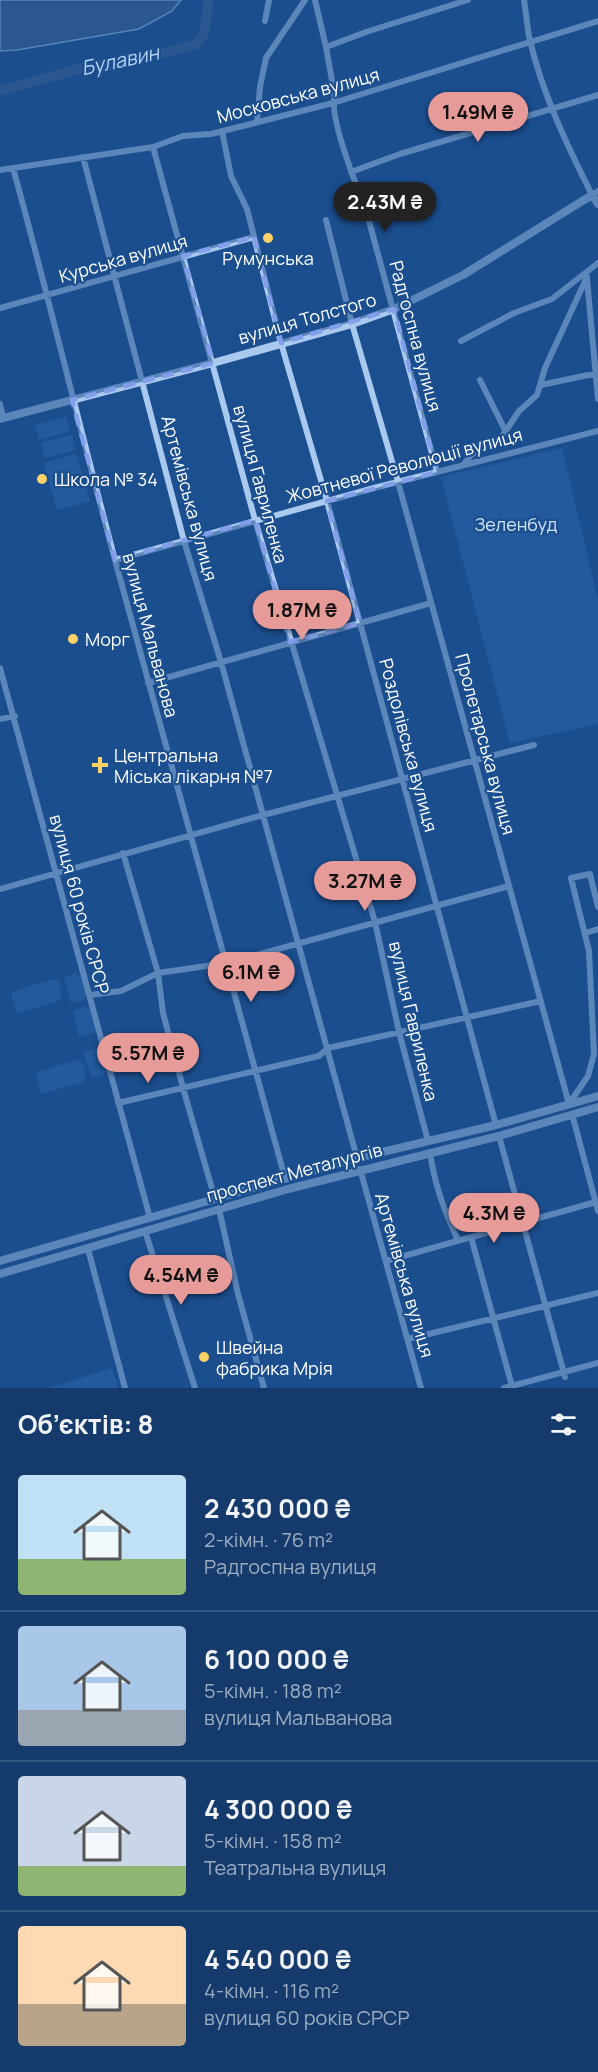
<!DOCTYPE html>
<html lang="uk">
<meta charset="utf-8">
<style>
body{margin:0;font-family:Manrope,sans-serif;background:#214673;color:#f1f3f6;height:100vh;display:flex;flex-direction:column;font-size:22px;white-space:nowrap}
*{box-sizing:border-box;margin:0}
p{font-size:20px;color:#9dadc1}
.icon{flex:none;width:33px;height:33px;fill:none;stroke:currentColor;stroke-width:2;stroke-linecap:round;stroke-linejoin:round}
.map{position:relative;height:1388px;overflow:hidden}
.panel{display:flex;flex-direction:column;background:#143b6b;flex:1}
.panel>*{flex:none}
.price{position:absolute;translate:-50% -51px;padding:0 14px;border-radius:21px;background:#e69b98;color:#111;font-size:20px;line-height:39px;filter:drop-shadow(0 2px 3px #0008)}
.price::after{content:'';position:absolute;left:50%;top:36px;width:18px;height:14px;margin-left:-9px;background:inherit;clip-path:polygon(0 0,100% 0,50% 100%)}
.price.selected{background:#222;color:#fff}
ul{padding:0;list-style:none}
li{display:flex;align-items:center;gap:18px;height:150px;padding:0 18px}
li+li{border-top:2px solid #33557e}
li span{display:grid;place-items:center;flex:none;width:168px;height:120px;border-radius:6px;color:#555}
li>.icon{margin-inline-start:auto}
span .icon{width:72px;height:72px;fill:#fffc;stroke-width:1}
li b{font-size:26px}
h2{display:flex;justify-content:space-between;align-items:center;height:72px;padding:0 18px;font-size:26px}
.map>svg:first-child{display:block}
.green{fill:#2e69ad}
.water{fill:#3c6290;stroke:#9cc4f0;stroke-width:1.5}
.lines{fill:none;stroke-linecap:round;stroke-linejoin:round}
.river{stroke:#3c6290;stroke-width:10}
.minor{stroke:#a9c9ee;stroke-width:6}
.tertiary{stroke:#a9c9ee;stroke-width:8}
.marked{fill:none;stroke:#839eea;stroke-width:4.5;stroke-dasharray:12 8;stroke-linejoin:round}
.poi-dot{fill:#ffd166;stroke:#1b4f8f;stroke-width:2}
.labels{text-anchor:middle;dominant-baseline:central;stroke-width:4.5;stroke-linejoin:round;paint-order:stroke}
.street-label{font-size:18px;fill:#fff;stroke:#1b4f8f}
.poi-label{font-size:18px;fill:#fff;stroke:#1b4f8f;text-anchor:start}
.park-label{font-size:18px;fill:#cfe3fa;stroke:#1b4f8f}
.water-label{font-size:20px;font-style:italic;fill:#b5d3f5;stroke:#1b4f8f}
</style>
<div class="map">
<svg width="598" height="1388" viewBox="0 0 598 1388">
<rect width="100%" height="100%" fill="#1b4f8f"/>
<path class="green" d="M66 417 70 431 39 440 35 425Z
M72 435 76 450 45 458 41 443Z
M562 448 598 600V724L510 743 441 477Z
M76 454 90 501 57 510 44 463Z
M76 973 81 976 86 996 84 1000 71 1003 64 978Z
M53 979 59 981 62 995 59 1001 17 1013 11 992Z
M85 1006 90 1009 96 1032 79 1037 73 1011Z
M101 1047 107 1073 92 1078 83 1052Z
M77 1060 83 1062 86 1076 83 1082 41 1094 36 1072Z
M112 1368 118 1388H49Z"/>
<path class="water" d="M0 0H181L172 11 139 29 17 50 0 51Z"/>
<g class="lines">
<path class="river" d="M0 91 86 67 156 55 196 44 204 34 209 0"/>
<path class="minor" d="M315 0 326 47 335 97C328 115 358 190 366 210L437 472
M524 0C526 12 527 25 529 36 541 91 567 145 592 195L598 191
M265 21 269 0
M326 47 366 32 468 0
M257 122 260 87 266 58 305 0
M222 131 231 176 247 209 281 343 327 501 496 1125
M153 147 255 520 375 922 399 1032 428 1141
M83 157 184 541 221 662 357 1158
M13 168C49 298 80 429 115 560 170 766 230 972 285 1178
M0 170 153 147 183 136 211 134 333 103 598 21
M351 172 400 154 598 95
M326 220 352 324 398 482 569 1104 588 1076 594 1054 589 951 571 878 590 874 598 907
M587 279 598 399
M0 308 254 237
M461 341 514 313 552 299 598 263
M480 380 505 430
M541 385 598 373
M0 404 3 418
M464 464 471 455 501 438 519 411 537 395 545 368 587 277
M115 560 374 488 598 431
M0 668 150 1218
M148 683 431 603
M0 719 15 716
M123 853 158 973 163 1013 183 1088 215 1199
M0 889 263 815 534 745
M585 933 598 929
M90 995 121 991 158 973 227 963 509 886
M118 1103 319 1056 328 1048 541 1001
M572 1114 598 1211
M499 1136 565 1377
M430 1152C434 1184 444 1211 458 1240
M360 1169 421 1388
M219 1209 238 1294 264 1388
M145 1231 195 1388
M471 1237 512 1386
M88 1249 125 1388
M386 1261 596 1202
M408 1339 598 1293
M504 1388 598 1363"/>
<path class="tertiary" d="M0 419 213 363 352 324 394 309 463 275 592 195 598 204
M0 1261 357 1158 496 1125 598 1096
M0 1274 288 1189 499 1136 598 1107"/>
</g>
<path d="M0 0H598V1388H0ZM254 237 281 343 394 309 437 472 327 501 360 623 290 642 255 520 115 560 72 400 213 363 183 256Z" fill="#1b4f8f" fill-opacity=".55" fill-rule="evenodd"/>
<path class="marked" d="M254 237 281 343 394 309 437 472 327 501 360 623 290 642 255 520 115 560 72 400 213 363 183 256Z"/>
<g class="poi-dot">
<circle cx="268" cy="238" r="6"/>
<circle cx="42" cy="479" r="6"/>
<circle cx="73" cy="639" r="6"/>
<path d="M97 756h6v6h6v6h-6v6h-6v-6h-6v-6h6z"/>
<circle cx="204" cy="1357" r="6"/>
</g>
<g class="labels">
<g class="street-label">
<text transform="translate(298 95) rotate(-15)">Московська вулиця</text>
<text transform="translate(123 258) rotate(-16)">Курська вулиця</text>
<text transform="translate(307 318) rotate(-16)">вулиця Толстого</text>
<text transform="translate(416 336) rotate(75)">Радгоспна вулиця</text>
<text transform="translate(404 465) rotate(-15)">Жовтневої Революції вулиця</text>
<text transform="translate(261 484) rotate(75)">вулиця Гавриленка</text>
<text transform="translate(190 498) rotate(75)">Артемівська вулиця</text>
<text transform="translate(151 635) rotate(75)">вулиця Мальванова</text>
<text transform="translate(486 744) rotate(75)">Пролетарська вулиця</text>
<text transform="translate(409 745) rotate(75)">Роздолівська вулиця</text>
<text transform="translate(80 904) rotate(75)">вулиця 60 років СРСР</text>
<text transform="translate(414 1021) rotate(77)">вулиця Гавриленка</text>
<text transform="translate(294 1172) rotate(-15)">проспект Металургів</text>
<text transform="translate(405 1275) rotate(74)">Артемівська вулиця</text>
</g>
<g class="poi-label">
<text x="268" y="258" text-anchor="middle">Румунська</text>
<text x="54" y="479">Школа № 34</text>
<text x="85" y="639">Морг</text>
<text x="114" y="755">Центральна<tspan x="114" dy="21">Міська лікарня №7</tspan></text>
<text x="216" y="1347">Швейна<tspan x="216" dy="21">фабрика Мрія</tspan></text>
</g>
<g class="park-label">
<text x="516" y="524">Зеленбуд</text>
</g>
<g class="water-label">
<text transform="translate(120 60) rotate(-12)">Булавин</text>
</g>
</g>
</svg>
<b class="price" style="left:478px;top:143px">1.49M ₴</b>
<b class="price selected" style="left:385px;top:233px">2.43M ₴</b>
<b class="price" style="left:302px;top:641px">1.87M ₴</b>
<b class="price" style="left:365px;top:912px">3.27M ₴</b>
<b class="price" style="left:251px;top:1003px">6.1M ₴</b>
<b class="price" style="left:148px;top:1084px">5.57M ₴</b>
<b class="price" style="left:494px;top:1244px">4.3M ₴</b>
<b class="price" style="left:181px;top:1306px">4.54M ₴</b>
</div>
<section class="panel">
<h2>Об’єктів: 8<svg class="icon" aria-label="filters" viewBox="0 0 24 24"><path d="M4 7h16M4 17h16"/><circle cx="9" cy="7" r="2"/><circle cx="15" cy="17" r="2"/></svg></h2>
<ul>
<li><span style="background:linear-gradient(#bfe0f5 70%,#8fb573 0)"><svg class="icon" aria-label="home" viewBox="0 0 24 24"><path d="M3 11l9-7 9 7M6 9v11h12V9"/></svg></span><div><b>2 430 000 ₴</b><p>2-кімн. · 76 m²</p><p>Радгоспна вулиця</p></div></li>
<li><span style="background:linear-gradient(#a9c7e8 70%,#9aa5b1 0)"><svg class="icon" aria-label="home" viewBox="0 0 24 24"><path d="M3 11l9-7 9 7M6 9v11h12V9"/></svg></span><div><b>6 100 000 ₴</b><p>5-кімн. · 188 m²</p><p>вулиця Мальванова</p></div></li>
<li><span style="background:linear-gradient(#c9d6e8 75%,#8fb573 0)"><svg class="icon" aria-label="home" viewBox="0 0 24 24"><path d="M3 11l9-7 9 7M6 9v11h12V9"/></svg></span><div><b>4 300 000 ₴</b><p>5-кімн. · 158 m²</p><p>Театральна вулиця</p></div></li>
<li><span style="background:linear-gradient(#ffd9b3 65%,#b9a48a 0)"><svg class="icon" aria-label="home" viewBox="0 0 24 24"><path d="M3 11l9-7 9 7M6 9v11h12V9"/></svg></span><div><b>4 540 000 ₴</b><p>4-кімн. · 116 m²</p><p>вулиця 60 років СРСР</p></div></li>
</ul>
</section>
